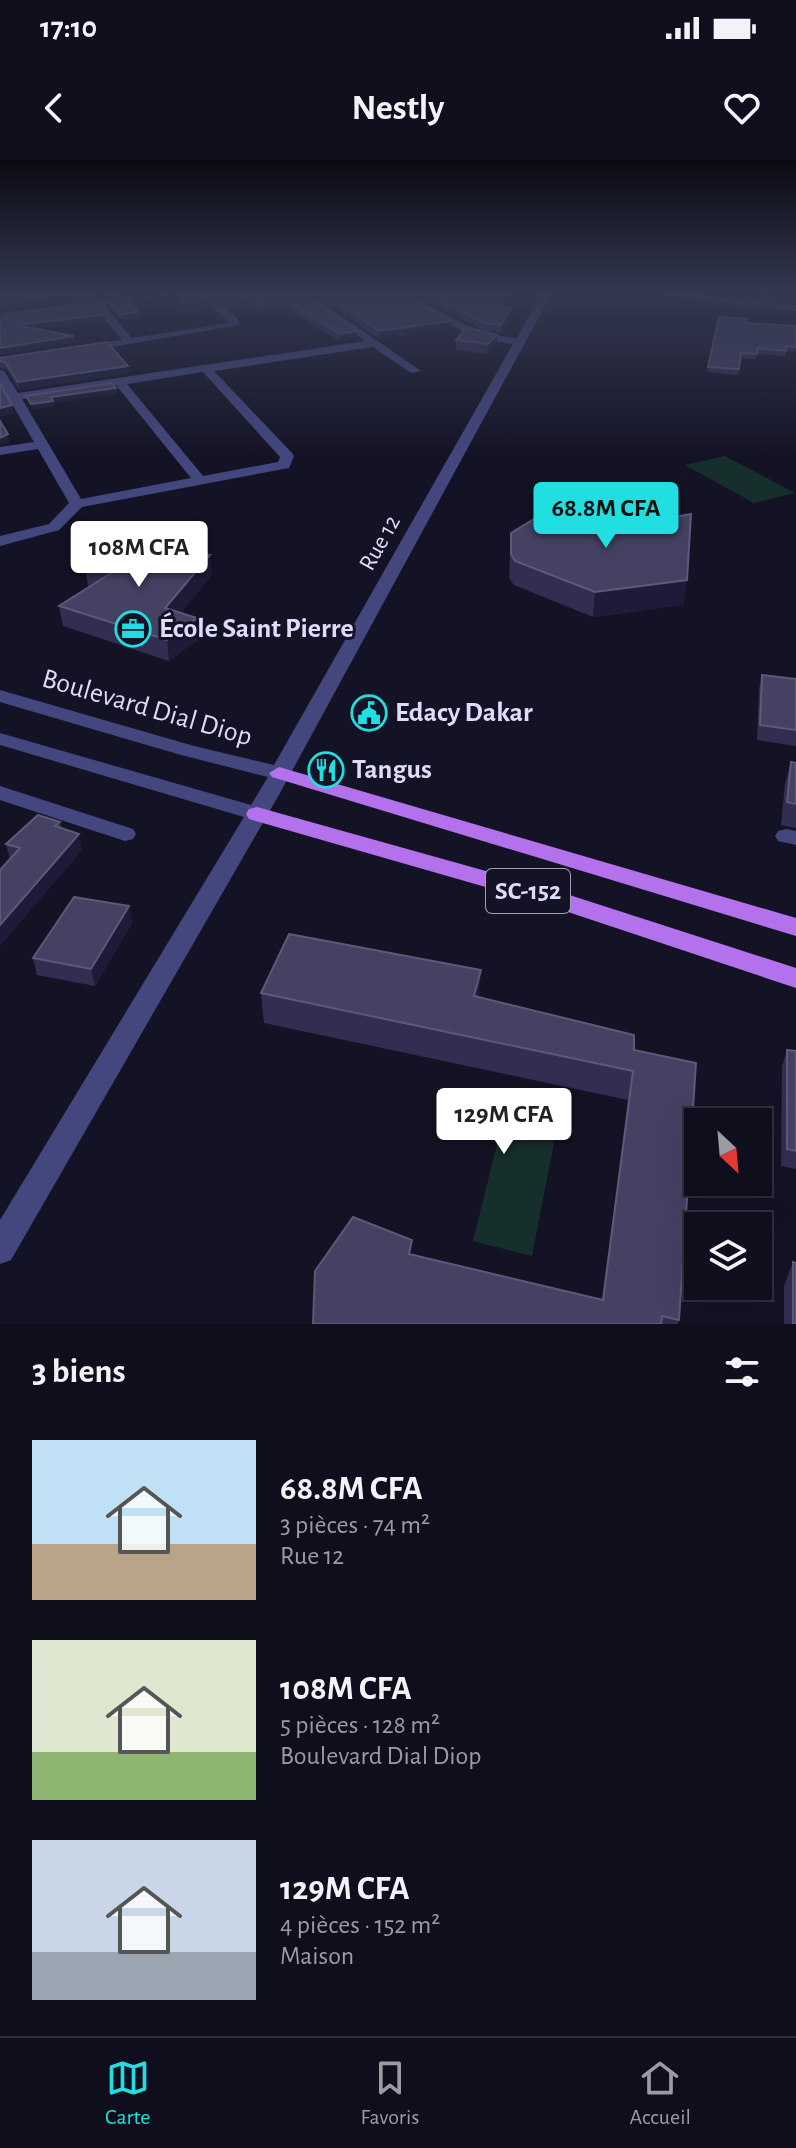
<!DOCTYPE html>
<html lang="fr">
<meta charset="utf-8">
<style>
body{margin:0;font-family:"Alegreya Sans",sans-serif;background:#1d1c29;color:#f1f3f6;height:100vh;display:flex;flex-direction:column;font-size:30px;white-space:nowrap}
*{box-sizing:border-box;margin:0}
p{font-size:26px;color:#9b9ca3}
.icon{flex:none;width:44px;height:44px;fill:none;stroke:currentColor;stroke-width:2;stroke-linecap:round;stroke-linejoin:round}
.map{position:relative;height:1164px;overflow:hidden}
.sheet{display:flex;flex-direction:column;background:#0f0e1c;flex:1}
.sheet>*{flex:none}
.needle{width:52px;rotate:154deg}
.fabs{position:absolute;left:684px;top:948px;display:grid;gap:16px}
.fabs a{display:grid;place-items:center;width:88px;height:88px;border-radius:0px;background:#0f0e1c;box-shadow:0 8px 32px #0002,0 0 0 2px #2f2e3b;font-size:40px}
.price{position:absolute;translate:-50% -68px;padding:0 18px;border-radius:8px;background:#fff;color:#222;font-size:26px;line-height:52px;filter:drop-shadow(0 2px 4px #0008)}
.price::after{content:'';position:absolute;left:50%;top:48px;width:24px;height:18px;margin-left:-12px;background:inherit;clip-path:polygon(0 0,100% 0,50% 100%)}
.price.active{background:#21dee1;color:#111}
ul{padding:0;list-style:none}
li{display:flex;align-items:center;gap:24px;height:200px;padding:0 32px}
li span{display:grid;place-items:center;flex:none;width:224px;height:160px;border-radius:0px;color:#555}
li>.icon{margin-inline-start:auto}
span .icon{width:96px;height:96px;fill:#fffc;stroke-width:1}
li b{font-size:34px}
h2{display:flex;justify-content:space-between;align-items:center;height:96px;padding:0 32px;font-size:34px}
.status{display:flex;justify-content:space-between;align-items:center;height:56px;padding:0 40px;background:#0f0e1c;direction:ltr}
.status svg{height:22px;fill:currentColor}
header{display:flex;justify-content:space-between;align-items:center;height:104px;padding:0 32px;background:#0f0e1c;font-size:36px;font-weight:700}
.tab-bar{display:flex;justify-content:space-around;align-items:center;height:112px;border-top:2px solid #2f2e3b;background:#0f0e1c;font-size:22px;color:#9b9ca3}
.tab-bar a{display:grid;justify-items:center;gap:4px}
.tab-bar .active{color:#21dee1}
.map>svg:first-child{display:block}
.green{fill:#172f2c}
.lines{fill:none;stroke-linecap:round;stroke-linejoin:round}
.minor{fill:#44477e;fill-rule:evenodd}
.major{fill:#b471ec;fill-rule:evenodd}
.wall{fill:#322e51}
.shaded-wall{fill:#1e1b38}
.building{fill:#444163;stroke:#5c597b;stroke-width:2}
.labels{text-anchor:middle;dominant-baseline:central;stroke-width:6;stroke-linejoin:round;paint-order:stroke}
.far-street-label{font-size:24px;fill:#dddcfa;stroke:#141325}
.shield{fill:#141325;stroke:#a1a0ba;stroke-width:2}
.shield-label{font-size:26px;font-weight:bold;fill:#dddcfa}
.poi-label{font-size:28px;font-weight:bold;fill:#dddcfa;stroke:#141325;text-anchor:start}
.street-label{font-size:28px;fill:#dddcfa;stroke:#141325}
</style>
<div class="status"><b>17:10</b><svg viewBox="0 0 49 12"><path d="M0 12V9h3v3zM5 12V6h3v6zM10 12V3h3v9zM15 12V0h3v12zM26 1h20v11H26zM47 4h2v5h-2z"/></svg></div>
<header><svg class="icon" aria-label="back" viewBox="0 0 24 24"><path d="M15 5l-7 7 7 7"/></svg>Nestly<svg class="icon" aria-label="heart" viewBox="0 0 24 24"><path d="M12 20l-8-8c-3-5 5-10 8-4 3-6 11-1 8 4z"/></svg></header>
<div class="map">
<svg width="796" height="1164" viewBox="0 0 796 1164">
<rect width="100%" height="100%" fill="#141325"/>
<path class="green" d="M725 296 795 333 754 343 685 305Z
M503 960 556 972 532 1096 473 1081Z"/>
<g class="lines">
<path class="minor" d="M85 135H95L100 140 167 135 104 145 132 178 229 163 200 135H211L238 159 239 165 83 192 78 189 79 187 122 180 95 147 0 159V153L90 141Z
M300 135H311L421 211 411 213 373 187 214 211 292 293 294 296 289 308 82 347 59 370 0 386V376L49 364 69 343 38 289 0 295V287L34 282 0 223V210L4 211 18 233 365 181ZM203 212 280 297 278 302 203 316 127 224ZM116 225 191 318 81 339 22 239Z
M396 135H408L484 174 517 178 541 135H551L280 633 11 1100 0 1104V1060L244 657 0 585V573L251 645 268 617 181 595 0 542V530L194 586 274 605 513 184 477 179Z
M664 135H698L796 145V151Z
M0 626 133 669 136 674 133 679 125 681 0 640Z
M786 669 796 671V685L778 681 775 676 778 671Z"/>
<path class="major" d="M279 607 796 758V776L272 617 269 613Z
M257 647 554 730 796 808V828L538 742 249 659 246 654 249 649Z"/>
</g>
<path class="wall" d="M172 135H203L208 140 209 148 185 149Z
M215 135H305L357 179 340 182 287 148 262 152 253 146 234 149Z
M316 135H404L451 168 379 179Z
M415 135H515L502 146 511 147V154L501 173 485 171Z
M109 142 138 157 120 159 110 147Z
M719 157 746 163 796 187 795 192 786 191 785 196 757 194 756 199 740 198 738 215 707 212Z
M497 175V185L487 194 456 190V180Z
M0 198 129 213 19 230 7 209 0 208Z
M511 373 687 420 683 445 593 457 514 425 509 418Z
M210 395 212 414 181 453 200 478 169 501 63 466 59 446 90 426H88L85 407Z
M762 515 796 519V586L757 580 759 529Z
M791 602 796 603V668L781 665 785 624Z
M60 662 62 668 82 690 10 699 6 684Z
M129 746 132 763 95 826 37 815 33 798Z
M261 833 479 837 634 890 679 1160 678 1164H313L411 1095 602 1140 628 940 264 863Z
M787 890 796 891V1009L781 1006 782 906Z
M793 1102 796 1164H784V1126Z"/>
<path class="shaded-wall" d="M57 135H84V139L0 151V143Z
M101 135H120L101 137Z
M506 135H515L494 153V145Z
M253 138V146L234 149 233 141Z
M208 140 209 148 185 149 184 142Z
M287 141V148L262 152V144Z
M511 147V154L501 173V165Z
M138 152V157L120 159V155Z
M102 155 103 161 16 172 15 165Z
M452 161 451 168 379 179V171Z
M357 171V179L340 182V174Z
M497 175V185L487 194 488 184Z
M74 176 76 183 0 195V188Z
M128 206 129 213 19 230 18 222Z
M116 228 117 234 54 243V247L32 250 31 244 51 237Z
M12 245 14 253 0 256V248Z
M8 274 10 282 0 286V278Z
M210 395 212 414 168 469 165 448Z
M687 420 683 445 593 457 595 432Z
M197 458 200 478 169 501 167 480Z
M79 674 82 690 0 786V765Z
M129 746 132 763 95 826 91 809Z
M481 810 479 840 474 836Z"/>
<path class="building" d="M0 135H57L0 143Z
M178 135H203L208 140 184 142Z
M225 135H305L357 171 340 174 287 141 262 144 253 138 233 141Z
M327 135H403L452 161 379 171Z
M429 135H506L494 145 511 147 501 165 485 163Z
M127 139 138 152 120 155 109 142Z
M93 144 102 155 15 165 74 176 0 188V161L18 153Z
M719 157 746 159V163L795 166 796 187 786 186V191L758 188 757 194 741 193 739 209 708 207Z
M467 167 497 175 488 184 456 180Z
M107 182 128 206 18 222 5 202 0 201V198Z
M112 223 116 228 51 237 53 241 31 244 26 236Z
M0 224 12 245 0 248Z
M0 261 8 274 0 278Z
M620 351 649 362 691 354 687 420 595 432 515 401 511 394V373L534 359Z
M109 383 210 395 165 448 197 458 167 480 59 446 116 410 85 407Z
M762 515 796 519V570L760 565Z
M791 602 796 603V644L787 642Z
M38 655 60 662 55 666 79 674 0 765V710L20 688 6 684Z
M74 737 129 746 91 809 33 798Z
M289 774 481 810 474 836 634 875V890L696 903 679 1160 662 1156 661 1164H313L315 1111 353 1057 412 1080 409 1094 603 1140 633 911 261 833Z
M787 890 796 891V991L787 989Z
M793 1102 796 1103V1164H793Z"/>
<linearGradient id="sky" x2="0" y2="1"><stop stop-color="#0b0a14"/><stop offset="0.45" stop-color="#343951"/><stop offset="1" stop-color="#343951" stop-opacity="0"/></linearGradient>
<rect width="796" height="298" fill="url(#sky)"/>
<defs>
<symbol id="office-ring" viewBox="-11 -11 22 22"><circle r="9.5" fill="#141325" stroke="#21dee1" stroke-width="1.5"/><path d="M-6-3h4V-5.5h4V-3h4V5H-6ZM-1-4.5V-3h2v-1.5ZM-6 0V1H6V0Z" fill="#21dee1"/></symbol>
<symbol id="civic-ring" viewBox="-11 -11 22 22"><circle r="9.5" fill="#141325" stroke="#21dee1" stroke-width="1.5"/><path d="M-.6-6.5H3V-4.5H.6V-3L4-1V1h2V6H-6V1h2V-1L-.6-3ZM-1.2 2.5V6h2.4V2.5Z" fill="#21dee1"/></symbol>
<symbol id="restaurant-ring" viewBox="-11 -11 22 22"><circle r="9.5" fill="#141325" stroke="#21dee1" stroke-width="1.5"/><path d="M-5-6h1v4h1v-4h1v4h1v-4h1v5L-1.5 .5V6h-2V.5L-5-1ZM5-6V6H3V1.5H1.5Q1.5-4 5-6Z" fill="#21dee1"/></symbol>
</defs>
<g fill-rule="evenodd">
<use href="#office-ring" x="113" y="449" width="40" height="40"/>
<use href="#civic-ring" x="349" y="533" width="40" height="40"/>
<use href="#restaurant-ring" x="306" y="590" width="40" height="40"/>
</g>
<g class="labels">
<g class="far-street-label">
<text transform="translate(380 383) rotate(-61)">Rue 12</text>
</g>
<rect class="shield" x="486" y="709" width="84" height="44" rx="6"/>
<g class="shield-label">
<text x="528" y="731">SC-152</text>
</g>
<g class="poi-label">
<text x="159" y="469">École Saint Pierre</text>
<text x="395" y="553">Edacy Dakar</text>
<text x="352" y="610">Tangus</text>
</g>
<g class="street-label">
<text transform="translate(147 548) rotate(16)">Boulevard Dial Diop</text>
</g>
</g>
</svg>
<div class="fabs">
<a><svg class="needle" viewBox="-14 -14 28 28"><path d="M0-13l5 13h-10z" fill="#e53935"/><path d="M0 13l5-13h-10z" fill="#9b9ca3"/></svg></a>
<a><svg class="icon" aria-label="layers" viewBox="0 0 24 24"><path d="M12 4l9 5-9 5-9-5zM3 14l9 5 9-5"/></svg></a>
</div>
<b class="price active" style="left:606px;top:390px">68.8M CFA</b>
<b class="price" style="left:139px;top:429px">108M CFA</b>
<b class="price" style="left:504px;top:996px">129M CFA</b>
</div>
<section class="sheet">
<h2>3 biens<svg class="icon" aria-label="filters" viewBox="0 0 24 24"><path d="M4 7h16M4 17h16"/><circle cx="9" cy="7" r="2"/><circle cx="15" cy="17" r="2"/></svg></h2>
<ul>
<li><span style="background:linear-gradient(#bfe0f5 65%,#b9a48a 0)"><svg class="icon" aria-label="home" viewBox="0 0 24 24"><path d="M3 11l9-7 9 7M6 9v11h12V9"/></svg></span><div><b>68.8M CFA</b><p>3 pièces · 74 m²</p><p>Rue 12</p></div></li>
<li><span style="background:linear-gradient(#dfe7d0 70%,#8fb573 0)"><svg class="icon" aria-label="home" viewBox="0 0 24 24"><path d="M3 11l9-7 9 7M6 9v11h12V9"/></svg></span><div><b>108M CFA</b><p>5 pièces · 128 m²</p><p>Boulevard Dial Diop</p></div></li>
<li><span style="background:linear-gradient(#c9d6e8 70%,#9aa5b1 0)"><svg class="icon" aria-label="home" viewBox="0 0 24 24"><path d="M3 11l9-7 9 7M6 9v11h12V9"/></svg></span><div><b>129M CFA</b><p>4 pièces · 152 m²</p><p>Maison</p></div></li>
</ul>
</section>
<nav class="tab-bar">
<a class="active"><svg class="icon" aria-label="map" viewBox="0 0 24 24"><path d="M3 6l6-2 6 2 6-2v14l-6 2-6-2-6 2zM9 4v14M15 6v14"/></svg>Carte</a>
<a><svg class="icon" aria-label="saved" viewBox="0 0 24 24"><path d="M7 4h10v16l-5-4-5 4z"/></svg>Favoris</a>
<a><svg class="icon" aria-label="home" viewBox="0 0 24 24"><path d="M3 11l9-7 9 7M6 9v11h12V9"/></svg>Accueil</a>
</nav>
